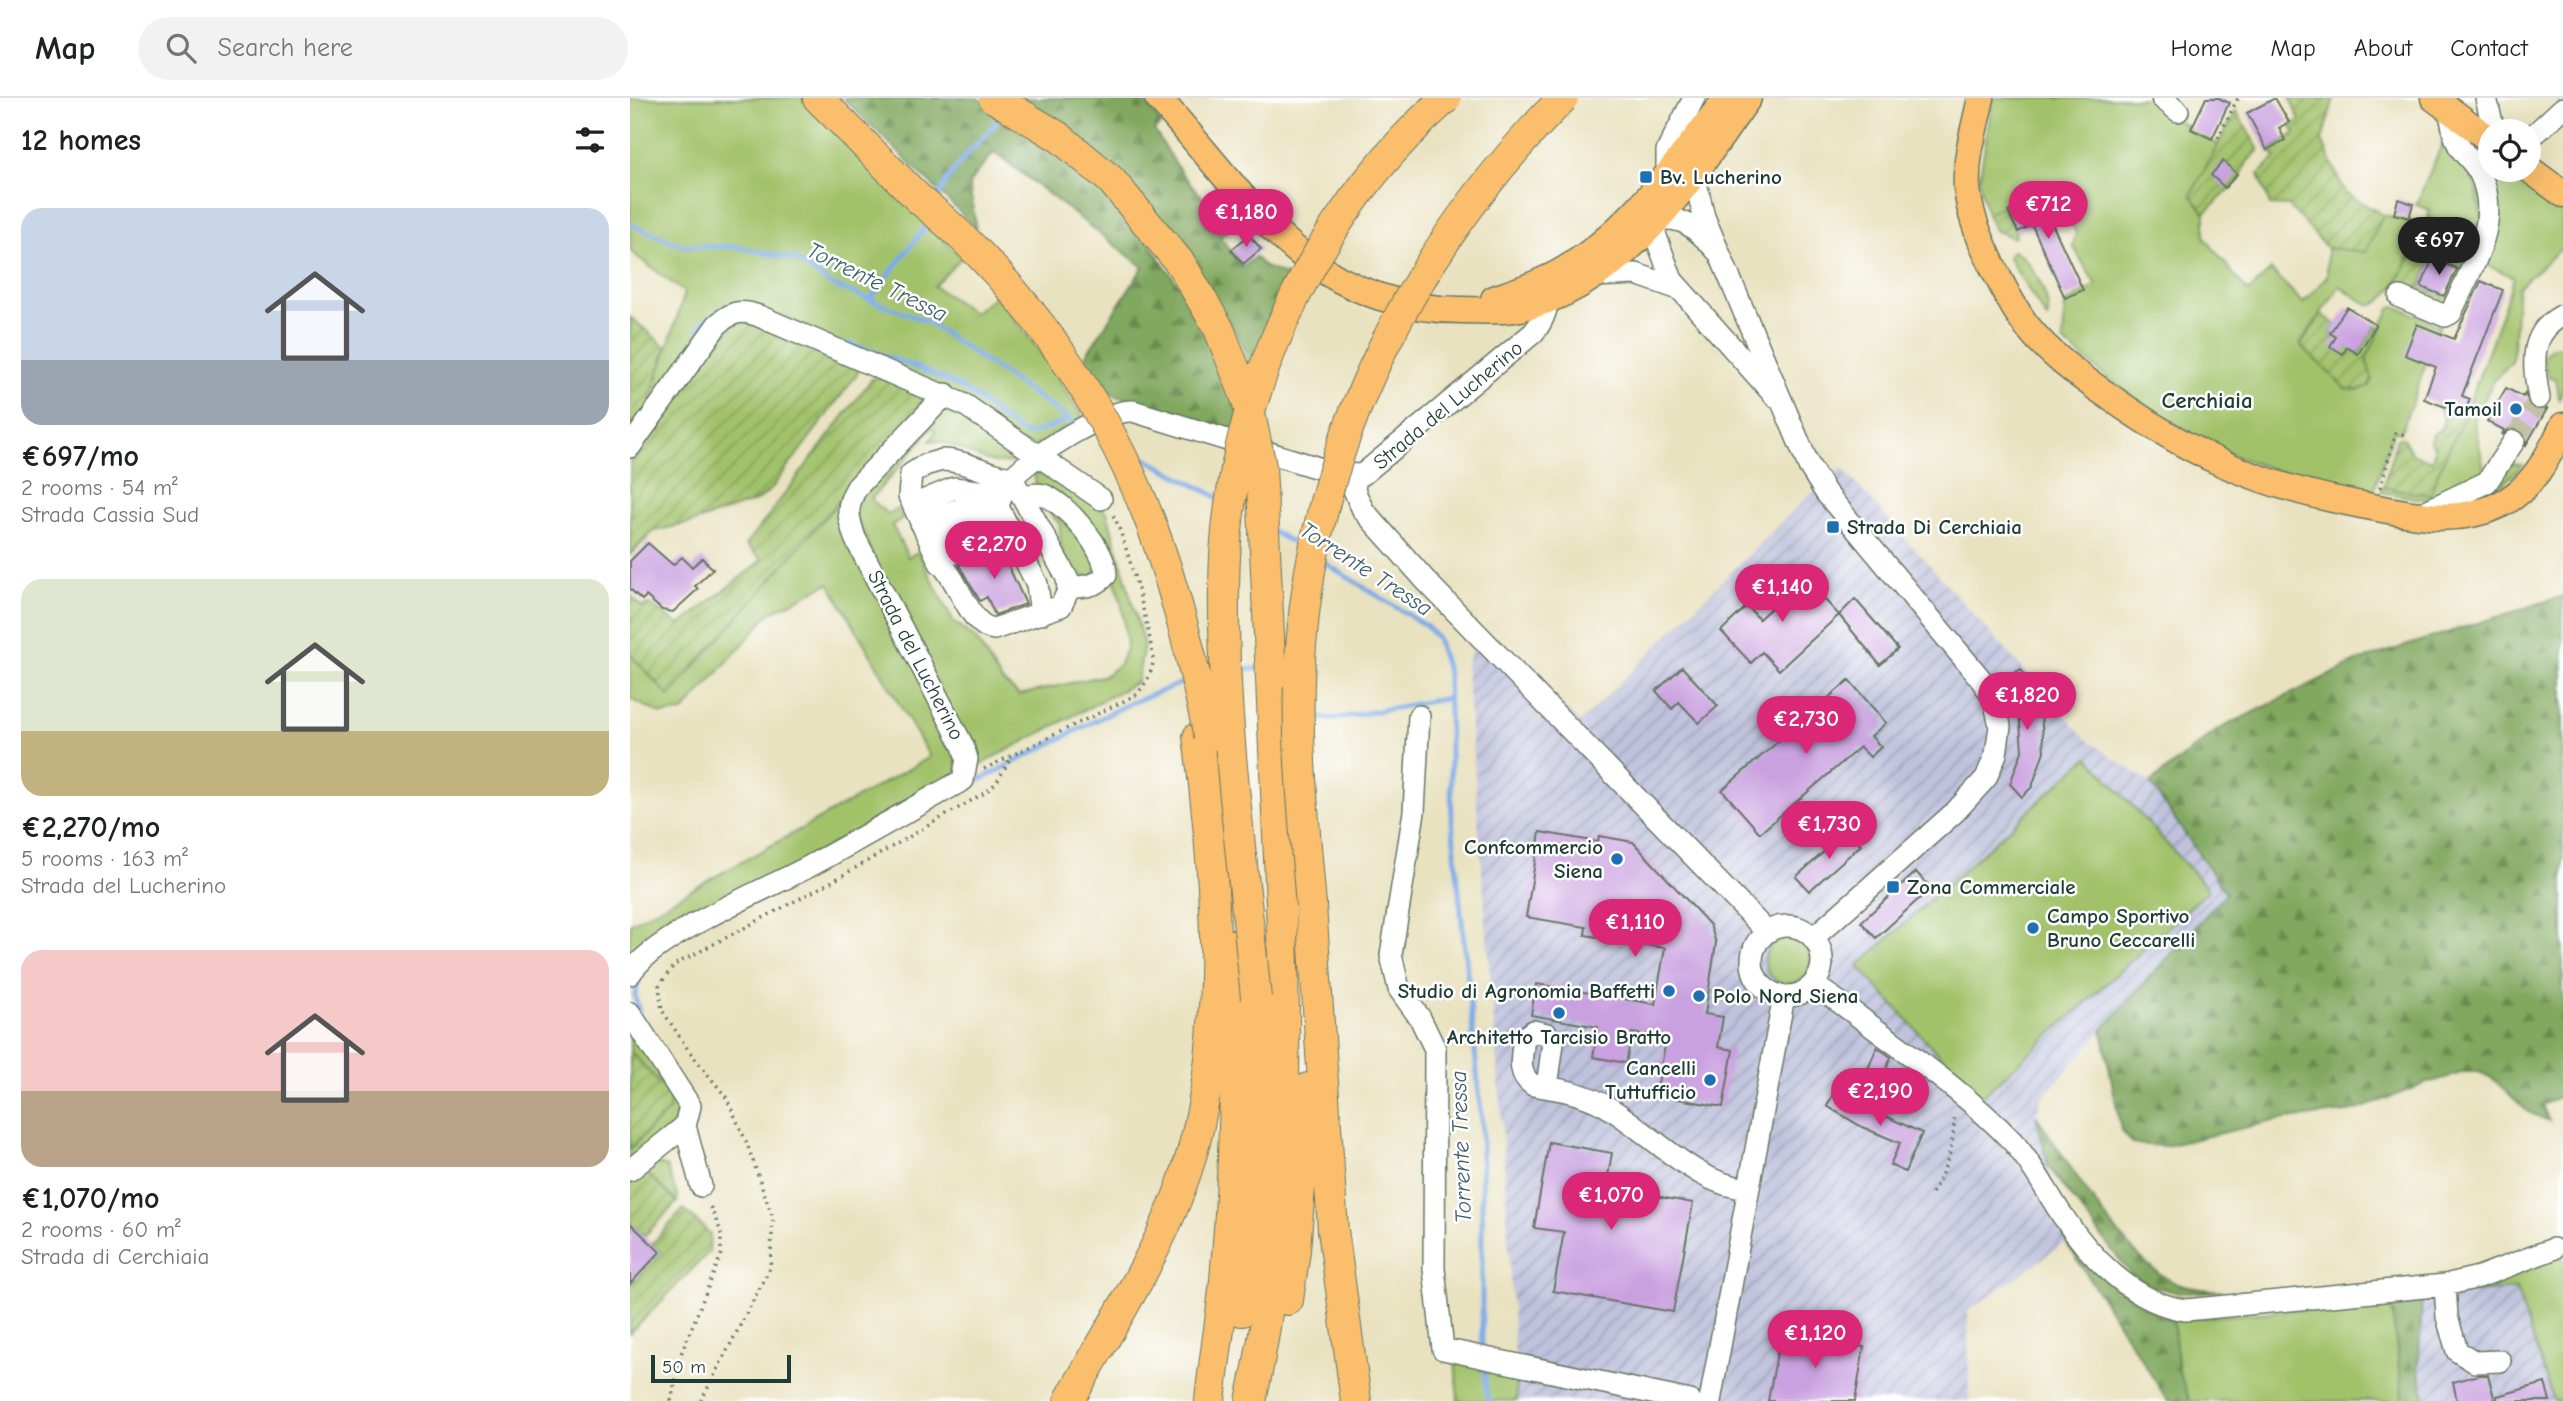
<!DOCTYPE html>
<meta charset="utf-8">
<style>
body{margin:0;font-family:"Comic Neue",sans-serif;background:#f2f2f2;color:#202124;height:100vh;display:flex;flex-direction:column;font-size:26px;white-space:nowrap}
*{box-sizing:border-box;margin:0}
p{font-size:23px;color:#757577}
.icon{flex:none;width:38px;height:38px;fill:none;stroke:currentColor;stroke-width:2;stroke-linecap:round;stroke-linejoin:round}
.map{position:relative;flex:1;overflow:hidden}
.drawer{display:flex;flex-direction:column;background:#fff;width:630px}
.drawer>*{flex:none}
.controls{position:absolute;left:1848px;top:21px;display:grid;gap:14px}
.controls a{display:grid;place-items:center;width:63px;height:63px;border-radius:50%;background:#fff;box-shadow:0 7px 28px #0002;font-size:35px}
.scale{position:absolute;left:21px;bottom:18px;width:140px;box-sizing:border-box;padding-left:7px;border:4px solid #1f3d34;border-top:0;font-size:19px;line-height:24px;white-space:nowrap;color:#1f3d34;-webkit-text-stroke:5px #fff;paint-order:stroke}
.price{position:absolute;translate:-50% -60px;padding:0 16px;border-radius:24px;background:#db2777;color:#fff;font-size:23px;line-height:46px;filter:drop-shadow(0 2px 4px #0008)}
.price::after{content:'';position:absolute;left:50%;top:42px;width:21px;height:16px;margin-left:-10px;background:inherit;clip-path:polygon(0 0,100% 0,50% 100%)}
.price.active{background:#222;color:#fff}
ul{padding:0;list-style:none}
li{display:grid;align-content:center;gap:14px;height:371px;padding:0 21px}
li span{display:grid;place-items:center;height:217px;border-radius:21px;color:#555}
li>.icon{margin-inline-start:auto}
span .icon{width:126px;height:126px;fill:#fffc;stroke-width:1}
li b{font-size:30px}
h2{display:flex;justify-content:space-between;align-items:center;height:84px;padding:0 21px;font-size:30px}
header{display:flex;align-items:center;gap:42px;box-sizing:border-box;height:98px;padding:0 35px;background:#fff;border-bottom:2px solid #e0e0e0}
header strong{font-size:33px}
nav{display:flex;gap:38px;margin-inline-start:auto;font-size:24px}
.search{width:490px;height:63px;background:#f2f2f2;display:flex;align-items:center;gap:18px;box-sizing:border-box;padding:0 24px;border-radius:38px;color:#757577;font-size:26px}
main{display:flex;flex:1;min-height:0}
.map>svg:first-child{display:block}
.industrial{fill:url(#industrial-furrows)}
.grass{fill:#a2c26b;stroke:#608050;stroke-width:2}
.forest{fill:url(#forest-firs);stroke:#50724a;stroke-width:2}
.garden{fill:url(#garden-furrows);stroke:#608050;stroke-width:2}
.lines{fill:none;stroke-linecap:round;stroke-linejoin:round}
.stream{stroke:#7dabe7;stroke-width:5}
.building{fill:#caa1e0}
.minor-tunnel{stroke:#c1c1a4;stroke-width:21;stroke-dasharray:21 10;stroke-linecap:butt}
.minor-casing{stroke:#667765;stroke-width:24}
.major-casing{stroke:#667765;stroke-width:29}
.highway-casing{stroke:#667765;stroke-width:32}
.path{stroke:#667765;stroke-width:3.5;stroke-dasharray:2 5;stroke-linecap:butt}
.minor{stroke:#fff;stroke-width:21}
.major{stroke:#fabe6d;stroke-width:26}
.highway{stroke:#fabe6d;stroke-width:30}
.highway-bridge-casing{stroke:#667765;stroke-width:32;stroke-linecap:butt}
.highway-bridge{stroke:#fabe6d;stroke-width:30}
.poi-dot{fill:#1f6fb2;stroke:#fff;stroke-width:2.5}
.labels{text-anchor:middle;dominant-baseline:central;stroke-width:5;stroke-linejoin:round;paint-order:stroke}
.poi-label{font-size:21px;font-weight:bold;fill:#1f3d34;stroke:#fff;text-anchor:start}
.street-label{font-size:21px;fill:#1f3d34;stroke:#fff}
.water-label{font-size:23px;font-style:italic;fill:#3b5e6a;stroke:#fff}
.neighbourhood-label{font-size:23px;font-weight:bold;fill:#1f3d34;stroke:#fff}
</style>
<header>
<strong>Map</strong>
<div class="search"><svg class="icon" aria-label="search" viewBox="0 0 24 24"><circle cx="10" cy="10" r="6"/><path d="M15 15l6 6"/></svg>Search here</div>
<nav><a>Home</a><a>Map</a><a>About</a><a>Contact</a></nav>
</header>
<main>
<section class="drawer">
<h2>12 homes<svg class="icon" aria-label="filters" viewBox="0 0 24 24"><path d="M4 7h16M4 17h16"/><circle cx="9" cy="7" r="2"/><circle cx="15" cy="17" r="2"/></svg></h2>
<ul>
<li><span style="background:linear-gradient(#c9d6e8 70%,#9aa5b1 0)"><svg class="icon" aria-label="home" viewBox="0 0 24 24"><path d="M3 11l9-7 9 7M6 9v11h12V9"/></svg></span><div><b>€697/mo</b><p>2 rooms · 54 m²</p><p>Strada Cassia Sud</p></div></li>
<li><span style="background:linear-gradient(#dfe7d0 70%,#c2b280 0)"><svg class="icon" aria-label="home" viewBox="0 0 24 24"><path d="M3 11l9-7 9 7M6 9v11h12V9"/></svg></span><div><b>€2,270/mo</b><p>5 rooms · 163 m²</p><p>Strada del Lucherino</p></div></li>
<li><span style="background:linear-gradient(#f6c9c9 65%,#b9a48a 0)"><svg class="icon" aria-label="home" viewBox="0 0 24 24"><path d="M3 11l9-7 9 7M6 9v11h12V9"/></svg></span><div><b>€1,070/mo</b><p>2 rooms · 60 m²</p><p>Strada di Cerchiaia</p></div></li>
</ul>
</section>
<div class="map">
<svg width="1933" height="1303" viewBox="0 0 1933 1303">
<defs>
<pattern id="industrial-furrows" width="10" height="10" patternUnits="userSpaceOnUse" patternTransform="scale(1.75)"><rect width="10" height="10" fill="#c0c2dd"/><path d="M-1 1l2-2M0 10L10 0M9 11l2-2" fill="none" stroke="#9b9fb4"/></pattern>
<pattern id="forest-firs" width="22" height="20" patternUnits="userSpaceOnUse" patternTransform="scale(1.75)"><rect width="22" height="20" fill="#81a85f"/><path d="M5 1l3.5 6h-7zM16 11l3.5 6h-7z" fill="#698a4f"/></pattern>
<pattern id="garden-furrows" width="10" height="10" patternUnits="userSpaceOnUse" patternTransform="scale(1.75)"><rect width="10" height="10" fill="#a2c26b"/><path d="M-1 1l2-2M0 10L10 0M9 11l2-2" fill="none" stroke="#839f59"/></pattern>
</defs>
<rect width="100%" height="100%" fill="#fff"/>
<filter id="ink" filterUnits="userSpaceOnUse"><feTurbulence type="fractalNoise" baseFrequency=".0143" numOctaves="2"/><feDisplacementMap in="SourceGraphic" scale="14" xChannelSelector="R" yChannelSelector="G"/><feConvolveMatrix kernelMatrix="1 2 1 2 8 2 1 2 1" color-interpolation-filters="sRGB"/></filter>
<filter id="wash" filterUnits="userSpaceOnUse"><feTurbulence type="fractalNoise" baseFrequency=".00686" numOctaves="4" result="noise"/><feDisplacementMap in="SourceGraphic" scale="28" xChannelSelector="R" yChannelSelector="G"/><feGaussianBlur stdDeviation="1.57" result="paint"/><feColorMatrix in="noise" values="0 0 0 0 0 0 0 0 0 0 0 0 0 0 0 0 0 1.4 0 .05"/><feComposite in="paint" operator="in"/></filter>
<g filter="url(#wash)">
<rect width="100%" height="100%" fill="#e9e2c0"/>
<path class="industrial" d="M1212 370 1456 641 1520 685 1596 795 1411 1001 1406 1017 1436 1144 1338 1213 1339 1303H887L872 1028 836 567 844 547 858 534 950 625 1176 400Z
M1886 1191 1924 1303H1796L1788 1271 1792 1204 1842 1194Z"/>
<path class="grass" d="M0 0H175L331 160 304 188 344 215 366 197 414 259 453 319 403 349 121 208 16 315 55 195 0 153Z
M1363 0H1525L1546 21 1558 29 1557 32 1588 46 1562 97 1575 115V140L1618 194 1641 172 1673 205 1697 179V150L1736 154 1753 117 1795 127C1786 142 1761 212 1739 206 1729 203 1718 193 1710 188L1670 245 1728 292 1739 288 1742 280 1736 261 1760 211 1765 208 1810 227 1771 334 1764 332 1744 392C1695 386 1649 376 1603 357 1555 338 1473 279 1433 243L1435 206 1466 187 1443 148 1446 134 1417 88 1357 116 1349 83Z
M1834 37 1860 56V72H1882L1932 110 1933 149 1888 189 1882 264 1865 280 1844 322 1855 375 1798 402 1751 394 1753 389 1800 397C1808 369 1823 345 1834 317 1853 272 1868 225 1884 179L1851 165 1858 149Z
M1813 44 1832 60 1856 111 1844 141 1798 119 1800 112 1786 107Z
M1383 153C1400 157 1424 205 1417 221L1378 159Z
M1933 248V291L1929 301 1925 280 1919 279 1912 259 1922 249Z
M316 309H321L382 352 385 363C353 373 331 342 300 343L306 333 302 330 241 401 257 416 268 411 273 421 262 427 278 459 288 454 323 523 346 541 371 582 389 597 476 577 490 566 497 548 492 508 478 458 407 391 404 377 416 371 477 414 514 547 507 584 340 672 230 439 223 405Z
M1882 366 1893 367 1871 388 1849 400Z
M215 394 326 648 327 675 0 862V826L300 659 199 485 140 515 53 614 31 616 0 601V556L39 598Z
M408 403 420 407 469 463 464 478 446 479 432 457 429 425Z
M1458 659 1579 792 1349 1001 1228 868Z
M1135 863a23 23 0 1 1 46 0a23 23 0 1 1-46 0Z
M0 925 51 1008 47 1023 0 1066V1050L41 998 0 953Z
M21 1063 37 1069 48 1100 47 1104 9 1068Z
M1933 1154V1303H1924L1886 1191 1842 1194 1841 1188Z
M1761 1204 1773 1303H1560L1549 1274 1543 1222Z
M825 1260 886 1275 887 1303H828Z"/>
<path class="forest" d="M213 0H347L408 34 491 106 567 213 610 308 604 334 483 297 464 282 453 262 513 169 364 54 339 85 346 130Z
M386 0H511L532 26 524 32 552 76 601 131 590 139 613 169 625 159 635 169 660 179 621 285 615 252 603 230Z
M1933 498V997L1912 1007 1919 1023 1898 1014 1862 980 1849 974H1835L1797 985 1724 1013 1648 1022 1535 1048 1503 1046 1491 1032 1472 932 1596 795 1520 685 1587 632 1728 563Z
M1406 1017C1436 1062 1491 1153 1536 1180 1553 1191 1573 1191 1593 1193L1553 1195 1524 1189 1501 1177 1418 1068Z
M1432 1126C1467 1167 1491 1203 1543 1222L1549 1274 1560 1303H1538L1436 1144Z
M1761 1204H1792L1788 1271 1796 1303H1773Z"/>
<path class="garden" d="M1660 0H1704L1692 43 1715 95 1753 117 1736 154 1697 150 1659 108 1640 107 1629 76 1646 59 1639 53 1665 35 1661 28 1670 22Z
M1606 13 1629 52 1617 64 1610 81 1575 115 1561 97Z
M1373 108 1386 134 1384 140 1364 132 1357 116Z
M1798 119 1825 132 1817 147 1839 157 1834 171 1803 161 1791 188 1821 201 1816 212 1765 190Z
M1691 216 1706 226 1700 235 1728 256 1746 227 1751 230 1736 261 1742 280 1739 288 1728 292 1716 291 1671 248Z
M0 219 36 249 16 315 0 333Z
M109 221 228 268V275L142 390 128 402 64 424 24 433 0 457V361L88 237Z
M250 279 300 299 39 598 0 556V497L12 509 18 506 50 527 132 462 116 447 242 281Z
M1808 307 1835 317C1823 344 1808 369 1800 397L1753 389 1767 340H1773L1783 357 1802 363 1805 351 1801 344 1803 336 1811 331 1814 321Z
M0 953 41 998 39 1012 0 1051Z
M9 1068 47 1104 14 1138 5 1130 0 1135V1077Z
M54 1111 80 1136 79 1154 0 1235V1186L30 1154 22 1146Z"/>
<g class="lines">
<path class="stream" d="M306 105C319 68 350 47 373 16
M0 126 53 148 109 149 166 162 202 187 298 224 448 327
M240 201 299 124
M68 233 73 224 97 208
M217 245C255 258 294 270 330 289 354 302 373 326 397 337L439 322
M501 353 591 401
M644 434 675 452
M692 463 796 528 807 540 818 576 822 723 852 1025V1252
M604 571H633
M679 618 704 621 818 600
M336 689 498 606 557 583
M9 879 5 898 9 914
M853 1266 858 1303"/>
</g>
<g id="blocks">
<path class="building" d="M1576 0H1589L1599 5 1582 41 1561 31Z
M1645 0 1659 24 1649 30 1655 42 1637 52 1617 15Z
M1593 63 1607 76 1595 90 1581 77Z
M1414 96 1424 117 1419 119 1453 192 1435 200 1402 127 1388 134 1378 114Z
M1768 101 1783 106 1779 120 1764 116Z
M619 137 631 151 613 166 601 152Z
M1803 160 1827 171 1814 198 1791 189Z
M1851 183 1873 192 1832 298 1840 301 1834 316 1794 301 1806 269 1775 257 1787 226 1824 241Z
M1717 209 1746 227 1728 256 1717 249 1713 256 1700 248 1706 239 1700 235Z
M1876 290 1893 299 1895 295 1899 308 1904 312 1917 311 1896 347V338L1891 332 1879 331 1872 337 1874 332 1857 323Z
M18 445 43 467 52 459 62 469 72 460 83 471 65 488 68 491 43 514 32 512 16 498 12 502 0 491V463Z
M370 450 396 506 365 517 357 499 350 503 329 467Z
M1168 473 1209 517 1149 572 1132 554 1121 565 1091 533 1117 508 1129 521 1156 496 1150 489Z
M1225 501 1268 551 1250 567 1209 517Z
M1052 569 1088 608 1069 625 1049 604 1042 611 1026 593Z
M1391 571 1410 602 1414 653 1402 689 1392 699 1380 686 1392 653 1389 610 1373 582Z
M1219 582 1256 625 1241 638 1251 649 1240 659 1230 649 1130 735 1092 692Z
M1218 732 1231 747 1179 793 1166 779Z
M910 734 968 744 969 738 1003 744 1080 827 1086 845 1075 916 1093 919 1088 949 1103 952 1093 1009 1026 997 1036 941 1002 935 996 965 963 959 968 929 901 917 906 886 1025 906 1035 850 955 837 956 829 896 819Z
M1286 774 1301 790 1246 840 1231 824Z
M1247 949 1261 959 1251 984 1235 978Z
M1204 994 1292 1035 1275 1074 1260 1067 1270 1045 1232 1029 1197 1008Z
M919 1044 982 1055 976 1089 1063 1105 1043 1214 923 1193 934 1134 904 1130Z
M0 1125 30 1154 0 1186Z
M1151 1234 1234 1249 1225 1303H1138Z
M1849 1277H1858L1865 1303H1827L1823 1284Z
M1915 1285 1920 1303H1867V1298Z"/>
</g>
</g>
<g filter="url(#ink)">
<use href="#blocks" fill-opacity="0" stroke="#667765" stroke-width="2"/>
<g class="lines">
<path class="minor-tunnel" d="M1884 343 1909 300"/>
<defs>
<path id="minor" d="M1532 0 1548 13
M1856 0 1864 33
M1907 34 1933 10
M1068 69 1066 85 1074 119 1179 368 1196 395 1350 580 1364 601 1370 628 1366 656 1356 680 1325 714 1183 840
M1037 77V53L1064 0
M1027 114 1025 136 1042 182 1145 298
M1017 126C1049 111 1068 132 1088 154
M964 178 1006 176 1049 191
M1770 199 1815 218 1821 215C1840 171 1872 126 1851 78 1846 66 1836 59 1829 48 1823 38 1822 23 1819 11
M1909 300C1903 267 1898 235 1933 217
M0 349 87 227C101 214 110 211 129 218L335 307 471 401
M312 362C336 362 358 377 382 380L437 480 438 493 431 508 364 531C339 529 329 481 310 465L279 398 281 376 295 367Z
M726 379 724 392 733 412 797 484 1137 834
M392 398C400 397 407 395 414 397 437 406 476 452 476 477 466 489 453 489 438 489
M283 407 324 390 371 396
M1790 416 1857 384 1884 343
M291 425 362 399
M301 444 341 427 368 409
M309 462 346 444 370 417
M411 516 407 486 368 409C371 398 374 388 382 380 402 358 474 311 503 313L708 376 732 377 903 235C917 220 916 205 924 188
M789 618 784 714 761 857 769 891 790 920 805 951 804 1171 813 1251 1060 1303
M1122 863a35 35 0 1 1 70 0a35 35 0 1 1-70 0Z
M0 876C23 838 135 792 178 769 230 741 281 711 333 682L337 661 333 648 225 440C218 419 215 409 227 389L316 296
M1183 887C1207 901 1229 919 1252 936 1297 969 1344 1003 1383 1044 1402 1065 1415 1091 1430 1114 1458 1157 1504 1206 1556 1212L1815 1187 1849 1179 1923 1151
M0 915 60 1008 55 1028 0 1072
M917 989 923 945 917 936 903 933 894 940C892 958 886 976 903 987 928 991 954 995 976 1008 1019 1033 1067 1089 1118 1090
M55 1028 71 1088
M1815 1187 1817 1219 1827 1253 1845 1264 1870 1263
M1080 1303 1154 898"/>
<path id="major" d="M528 0C576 52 619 115 675 159 720 194 776 212 832 212 852 212 871 214 890 210 996 188 1060 81 1118 0
M1351 0C1345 29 1335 59 1337 89 1339 117 1351 143 1363 169 1373 189 1383 210 1397 228 1419 256 1448 277 1477 297 1558 355 1624 386 1722 405 1769 414 1821 429 1867 408 1901 393 1918 360 1933 328
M1804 0 1860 42
M1899 71 1933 96
M864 201C887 193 912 185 934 172 1001 132 1046 66 1093 5"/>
<path id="highway" d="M188 0 289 101
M681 807 703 1132 726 1303
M658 1202 665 1152 678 990
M612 1213 628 1011 626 900
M439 1303C478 1233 522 1167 550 1092 601 955 587 782 568 639
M580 1303C584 1262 591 1222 595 1182 605 1070 608 959 602 847
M621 1303C674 1066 650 821 641 580"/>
</defs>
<use href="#minor" class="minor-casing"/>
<use href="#major" class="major-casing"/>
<use href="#highway" class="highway-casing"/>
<path class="path" d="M1588 40 1608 0
M1812 135 1835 143
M1750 390 1766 335 1777 337
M354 671 506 597C515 587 521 578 523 564 524 545 494 434 483 417
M1302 1095C1317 1068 1325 1047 1324 1016
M41 1303 51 1256 91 1157V1134L79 1106
M71 1303 140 1170 143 1120 116 1043 96 999 59 953 32 912 29 888 44 867 203 783 356 694 367 684 381 659"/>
<use href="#minor" class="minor"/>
<use href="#major" class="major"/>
<use href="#highway" class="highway"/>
<defs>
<path id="highway-bridge" d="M364 0 429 39 481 82 551 166 589 231 617 302 631 368 641 580
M289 101C391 184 473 300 520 423 546 492 563 565 579 638
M681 807C674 721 664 634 671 548 686 338 786 148 933 0
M626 900C613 763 592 625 594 488 596 305 679 121 816 0"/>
</defs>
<use href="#highway-bridge" class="highway-bridge-casing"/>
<use href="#highway-bridge" class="highway-bridge"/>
</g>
</g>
<g class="poi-dot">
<rect x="1009" y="72" width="14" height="14" rx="3.5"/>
<circle cx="1886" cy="311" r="7"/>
<rect x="1196" y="422" width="14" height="14" rx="3.5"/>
<circle cx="987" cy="761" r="7"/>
<rect x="1256" y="782" width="14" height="14" rx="3.5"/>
<circle cx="1403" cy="830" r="7"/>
<circle cx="1039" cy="893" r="7"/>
<circle cx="1069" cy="898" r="7"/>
<circle cx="929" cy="915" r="7"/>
<circle cx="1080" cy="982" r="7"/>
</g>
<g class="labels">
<g class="poi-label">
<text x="1030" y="79">Bv. Lucherino</text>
<text x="1872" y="311" text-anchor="end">Tamoil</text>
<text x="1217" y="429">Strada Di Cerchiaia</text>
<text x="973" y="749" text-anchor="end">Confcommercio<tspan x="973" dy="24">Siena</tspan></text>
<text x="1277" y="789">Zona Commerciale</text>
<text x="1417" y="818">Campo Sportivo<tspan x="1417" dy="24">Bruno Ceccarelli</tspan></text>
<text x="1025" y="893" text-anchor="end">Studio di Agronomia Baffetti</text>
<text x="1083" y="898">Polo Nord Siena</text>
<text x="929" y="939" text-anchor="middle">Architetto Tarcisio Bratto</text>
<text x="1066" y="970" text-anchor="end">Cancelli<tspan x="1066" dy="24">Tuttufficio</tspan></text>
</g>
<g class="street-label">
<text transform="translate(818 307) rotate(-40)">Strada del Lucherino</text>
<text transform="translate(286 557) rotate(63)">Strada del Lucherino</text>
</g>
<g class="water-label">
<text transform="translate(247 184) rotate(26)">Torrente Tressa</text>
<text transform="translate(736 471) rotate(33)">Torrente Tressa</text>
<text transform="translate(831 1049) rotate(-92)">Torrente Tressa</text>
</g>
<g class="neighbourhood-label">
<text x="1577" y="302">Cerchiaia</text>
</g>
</g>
</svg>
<div class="controls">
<a><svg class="icon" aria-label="locate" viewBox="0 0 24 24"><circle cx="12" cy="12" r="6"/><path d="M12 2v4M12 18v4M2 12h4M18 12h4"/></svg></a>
</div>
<div class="scale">50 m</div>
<b class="price" style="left:1418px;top:143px">€712</b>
<b class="price" style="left:616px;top:151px">€1,180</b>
<b class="price active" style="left:1809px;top:179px">€697</b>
<b class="price" style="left:364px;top:483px">€2,270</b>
<b class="price" style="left:1152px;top:526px">€1,140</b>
<b class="price" style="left:1397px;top:634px">€1,820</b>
<b class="price" style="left:1176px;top:658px">€2,730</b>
<b class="price" style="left:1199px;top:763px">€1,730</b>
<b class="price" style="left:1005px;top:861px">€1,110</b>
<b class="price" style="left:1250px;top:1030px">€2,190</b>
<b class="price" style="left:981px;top:1134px">€1,070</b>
<b class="price" style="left:1185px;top:1272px">€1,120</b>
</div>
</main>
